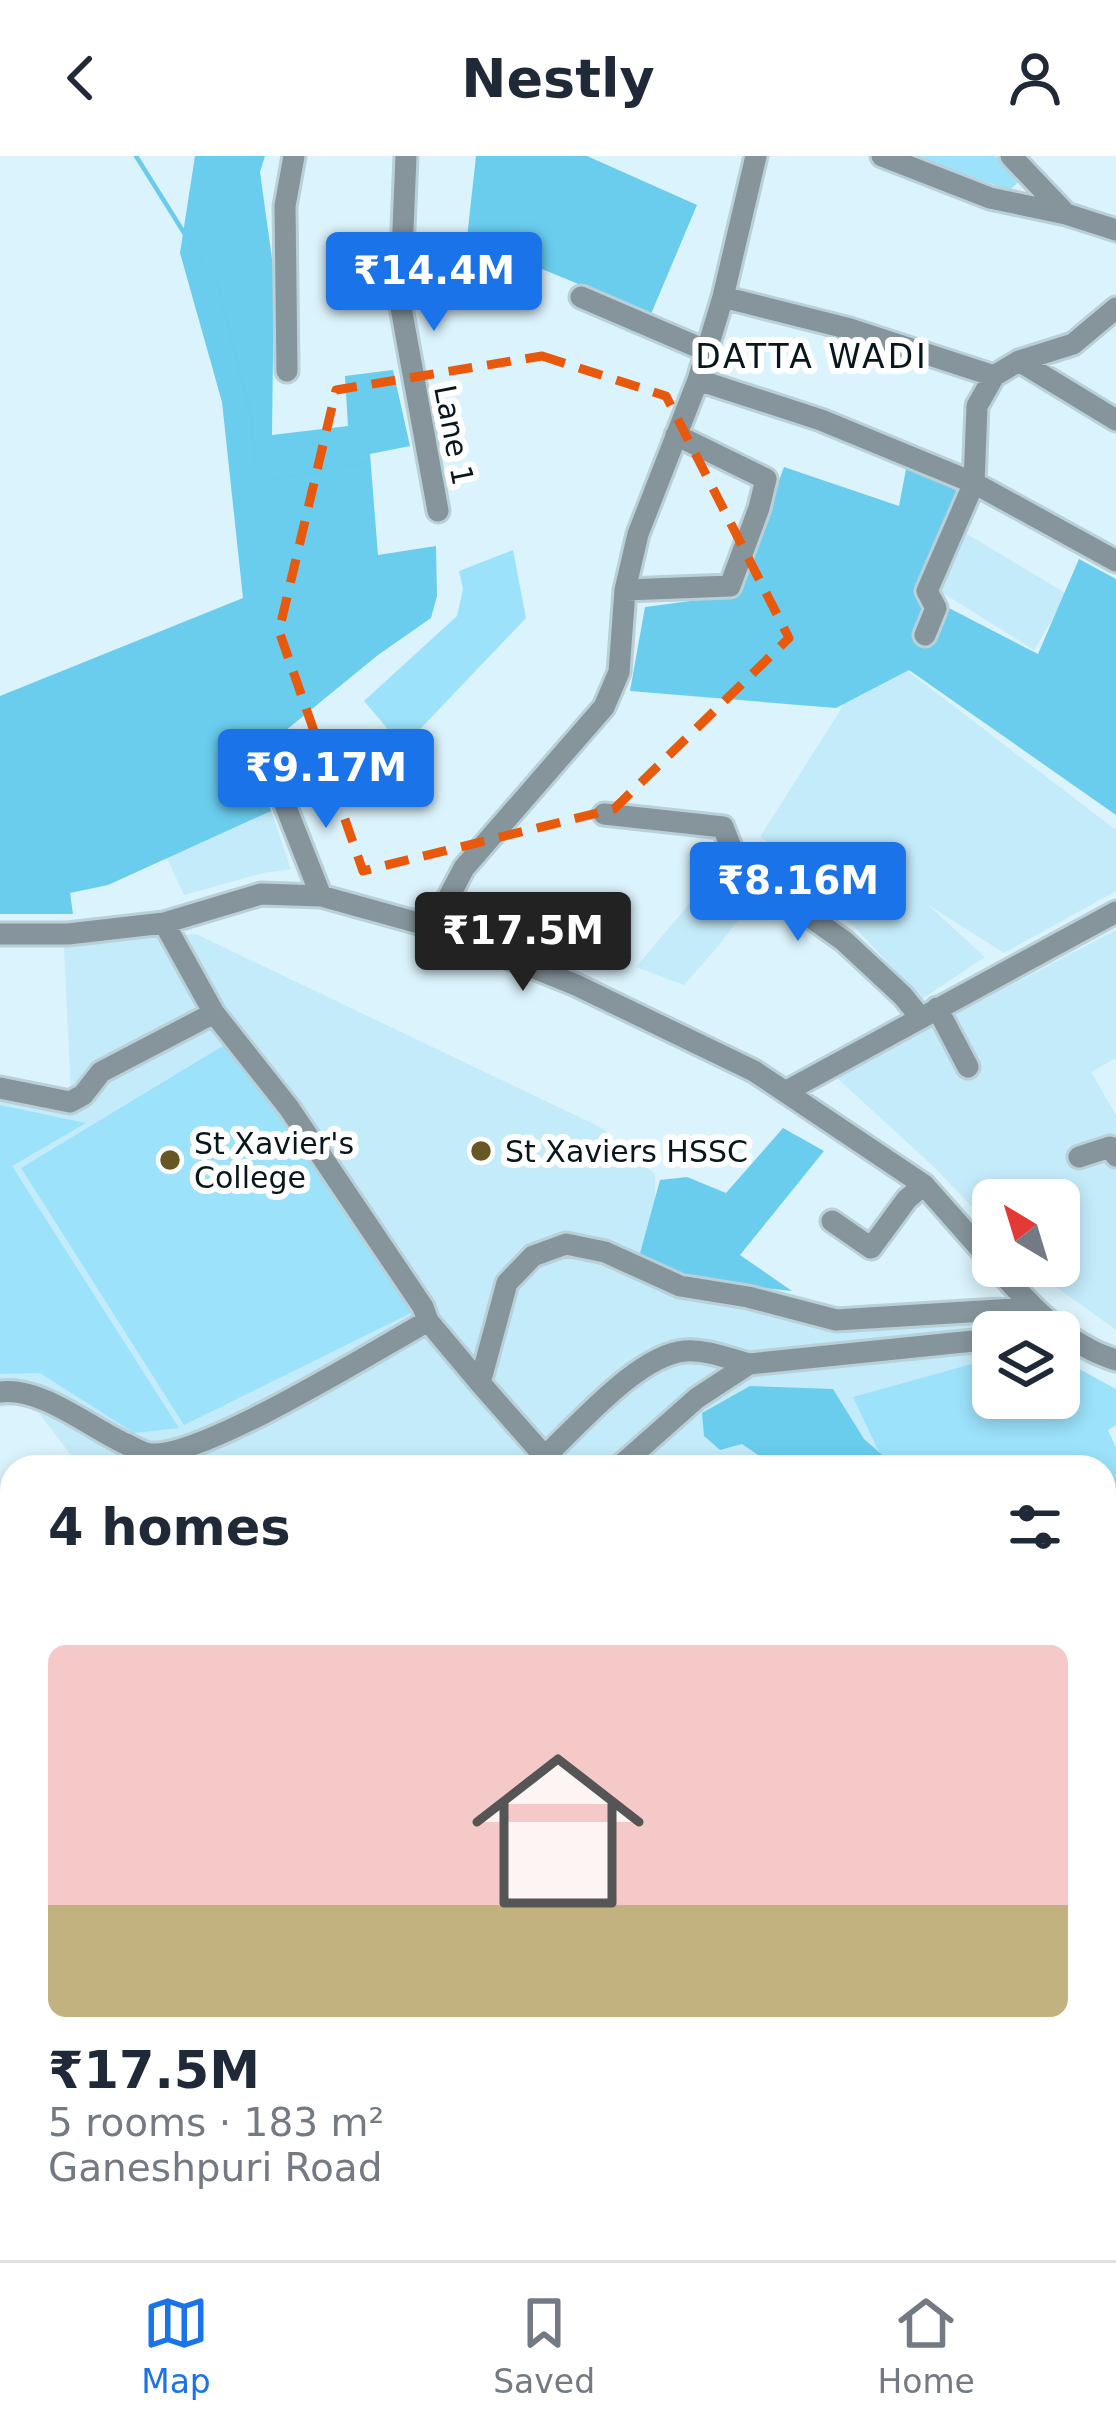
<!DOCTYPE html>
<meta charset="utf-8">
<style>
body{margin:0;font-family:"DejaVu Sans",sans-serif;background:#f6f6f7;color:#1f2937;height:100vh;display:flex;flex-direction:column;font-size:45px;white-space:nowrap}
*{box-sizing:border-box;margin:0}
p{font-size:39px;color:#747a83}
.icon{flex:none;width:66px;height:66px;fill:none;stroke:currentColor;stroke-width:2;stroke-linecap:round;stroke-linejoin:round}
.map{position:relative;flex:1;overflow:hidden}
.details{position:absolute;left:0px;top:1299px;width:1116px;height:807px;display:flex;flex-direction:column;background:#fff;border-radius:36px 36px 0 0;box-shadow:0 6px 18px #0003}
.details>*{flex:none}
.needle{width:78px;rotate:322deg}
.controls{position:absolute;left:972px;top:1023px;display:grid;gap:24px}
.controls a{display:grid;place-items:center;width:108px;height:108px;border-radius:18px;background:#fff;box-shadow:0 6px 18px #0003;font-size:60px}
.price{position:absolute;translate:-50% -102px;padding:0 27px;border-radius:12px;background:#1a73e8;color:#fff;font-size:39px;line-height:78px;filter:drop-shadow(0 3px 6px #0008)}
.price::after{content:'';position:absolute;left:50%;top:72px;width:36px;height:27px;margin-left:-18px;background:inherit;clip-path:polygon(0 0,100% 0,50% 100%)}
.price.current{background:#222;color:#fff}
ul{padding:0;list-style:none}
li{display:grid;align-content:center;gap:24px;height:636px;padding:0 48px}
li+li{border-top:3px solid #e0e1e3}
li span{display:grid;place-items:center;height:372px;border-radius:18px;color:#555}
li>.icon{margin-inline-start:auto}
span .icon{width:216px;height:216px;fill:#fffc;stroke-width:1}
li b{font-size:51px}
h2{display:flex;justify-content:space-between;align-items:center;height:144px;padding:0 48px;font-size:51px}
header{display:flex;justify-content:space-between;align-items:center;height:156px;padding:0 48px;background:#fff;font-size:54px;font-weight:800}
.tabs{display:flex;justify-content:space-around;align-items:center;height:168px;border-top:3px solid #e0e1e3;background:#fff;font-size:33px;color:#747a83}
.tabs a{display:grid;justify-items:center;gap:6px}
.tabs .current{color:#1a73e8}
.map>svg:first-child{display:block}
.built{fill:#c4ebfa}
.green{fill:#9ce2fb}
.forest{fill:#6acdee}
.lines{fill:none;stroke-linecap:round;stroke-linejoin:round}
.stream{stroke:#69cced;stroke-width:4.5}
.minor-casing{stroke:#b9d0d8;stroke-width:27}
.minor{stroke:#85959b;stroke-width:21}
.marked{fill:none;stroke:#e8590c;stroke-width:9;stroke-dasharray:24 15;stroke-linejoin:round}
.poi-dot{fill:#675725;stroke:#fff;stroke-width:4.5}
.labels{text-anchor:middle;dominant-baseline:central;stroke-width:12;stroke-linejoin:round;paint-order:stroke}
.street-label{font-size:30px;fill:#08171d;stroke:#fff}
.poi-label{font-size:30px;fill:#08171d;stroke:#fff;text-anchor:start}
.neighbourhood-label{font-size:33px;letter-spacing:3px;fill:#08171d;stroke:#fff}
</style>
<header><svg class="icon" aria-label="back" viewBox="0 0 24 24"><path d="M15 5l-7 7 7 7"/></svg>Nestly<svg class="icon" aria-label="person" viewBox="0 0 24 24"><circle cx="12" cy="8" r="4"/><path d="M4 21q1-7 8-7t8 7"/></svg></header>
<div class="map">
<svg width="1116" height="2104" viewBox="0 0 1116 2104">
<rect width="100%" height="100%" fill="#dbf3fc"/>
<path class="built" d="M967 378 1067 438 1034 494 938 434Z
M879 493 1116 674V735L1004 797 927 748 985 801 922 843 844 760 865 731 855 741 760 681Z
M271 655 291 713 263 717 184 739 167 702Z
M718 714 755 741 720 788 684 829 636 811Z
M1116 774V902L1091 916 1116 959V1174L1027 1110H1059V1044H993V1073L935 1012 836 921Z
M196 778 602 972 655 1018 656 1103 850 1153 1000 1140 1027 1176H993V1202L854 1241 886 1311H80L32 1248 0 1251V922L71 937 64 791Z"/>
<path class="green" d="M909 0H996L1019 25 1010 34Z
M513 394 526 462 403 591 364 545 457 460 463 433 459 415Z
M231 885 417 1154 184 1269 21 1012Z
M0 949 86 967 12 1010 179 1272 134 1277 40 1217 0 1218Z
M993 1202V1242H1059V1202L1116 1233V1269L1108 1274 1116 1292V1332L1104 1337V1311H886L853 1241Z
M512 2094H792L810 2104H502Z"/>
<path class="forest" d="M195 0H265L260 16 274 117 272 279 348 270 345 220 393 214 410 290 370 298 378 399 436 390 437 440 431 462 378 499 274 584 259 614 271 655 108 729 70 737 73 758H0V540L243 442 222 246 180 97Z
M476 0H587L697 49 651 158 467 82Z
M907 308 963 338 918 436 1038 498 1079 403 1116 423V659L909 514 836 552 630 535 645 451 736 439 784 311 899 350Z
M783 972 824 995 740 1099 792 1135 684 1123 639 1101 660 1024 687 1021 726 1037Z
M750 1230 833 1233 864 1283 896 1311H766L764 1303 742 1288 720 1294 704 1280 702 1257Z"/>
<g class="lines">
<path class="stream" d="M136 0 218 131 251 261 256 311 274 323 367 307
M88 2104 89 2094"/>
<defs>
<path id="minor" d="M406 0 400 146 438 355
M882 0 990 42 1066 58
M1011 0 1066 58 1116 74
M581 141 707 195
M723 141 850 173 994 220
M1019 205 1116 264
M287 215 285 50 294 0
M698 224 821 264 974 327 1116 405
M625 434 730 430 759 352 766 323 676 279
M925 479 936 452 927 435 974 327 977 250 994 220 1019 205 1073 188 1116 152
M278 631 321 740
M604 658 723 671 739 711 844 785 903 840 920 861
M758 725 771 709 789 700 823 725
M164 767 214 857 289 952 423 1151 428 1165 480 1227
M433 771 464 712 604 551 619 516 625 434 638 378 698 224 723 141 756 0
M0 778H68L164 767 261 738 321 740 433 771 576 829 754 915 924 1029 993 1107
M937 852 968 911
M0 932 70 946 83 939 101 916 214 857
M785 936 1116 756
M1079 1001 1110 991 1116 1000
M832 1065 871 1092 907 1043 924 1029
M995 1110C1029 1148 1066 1189 1116 1204
M0 1236C42 1231 87 1270 126 1288 133 1291 144 1298 152 1298 206 1300 374 1195 428 1165
M544 1301C579 1269 638 1199 685 1195 705 1193 730 1203 749 1208
M554 1311 480 1227 507 1127 533 1100 566 1088 605 1096 680 1130 748 1141 836 1164 1032 1152
M619 1311 697 1242 749 1208 993 1183
M0 1354 12 1351
M1115 1366 1116 1367
M0 1407 12 1435
M0 1506 12 1504
M1104 1588 1116 1582
M1104 1704 1116 1727
M0 1771 12 1764
M1104 1906 1116 1930
M0 1970 12 1957
M197 2104 202 2094"/>
</defs>
<use href="#minor" class="minor-casing"/>
<use href="#minor" class="minor"/>
</g>
<path class="marked" d="M542 200 666 240 789 482 614 653 363 715 279 475 336 234Z"/>
<g class="poi-dot">
<circle cx="481" cy="995" r="12"/>
<circle cx="170" cy="1004" r="12"/>
</g>
<g class="labels">
<g class="street-label">
<text transform="translate(454 279) rotate(79)">Lane 1</text>
</g>
<g class="poi-label">
<text x="194" y="987">St Xavier's<tspan x="194" dy="34">College</tspan></text>
<text x="505" y="995">St Xaviers HSSC</text>
</g>
<g class="neighbourhood-label">
<text x="812" y="200">DATTA WADI</text>
</g>
</g>
</svg>
<div class="controls">
<a><svg class="needle" viewBox="-14 -14 28 28"><path d="M0-13l5 13h-10z" fill="#e53935"/><path d="M0 13l5-13h-10z" fill="#747a83"/></svg></a>
<a><svg class="icon" aria-label="layers" viewBox="0 0 24 24"><path d="M12 4l9 5-9 5-9-5zM3 14l9 5 9-5"/></svg></a>
</div>
<b class="price" style="left:434px;top:178px">₹14.4M</b>
<b class="price" style="left:326px;top:675px">₹9.17M</b>
<b class="price" style="left:798px;top:788px">₹8.16M</b>
<b class="price current" style="left:523px;top:838px">₹17.5M</b>
<section class="details">
<h2>4 homes<svg class="icon" aria-label="filters" viewBox="0 0 24 24"><path d="M4 7h16M4 17h16"/><circle cx="9" cy="7" r="2"/><circle cx="15" cy="17" r="2"/></svg></h2>
<ul>
<li><span style="background:linear-gradient(#f6c9c9 70%,#c2b280 0)"><svg class="icon" aria-label="home" viewBox="0 0 24 24"><path d="M3 11l9-7 9 7M6 9v11h12V9"/></svg></span><div><b>₹17.5M</b><p>5 rooms · 183 m²</p><p>Ganeshpuri Road</p></div></li>
</ul>
</section>
</div>
<nav class="tabs">
<a class="current"><svg class="icon" aria-label="map" viewBox="0 0 24 24"><path d="M3 6l6-2 6 2 6-2v14l-6 2-6-2-6 2zM9 4v14M15 6v14"/></svg>Map</a>
<a><svg class="icon" aria-label="saved" viewBox="0 0 24 24"><path d="M7 4h10v16l-5-4-5 4z"/></svg>Saved</a>
<a><svg class="icon" aria-label="home" viewBox="0 0 24 24"><path d="M3 11l9-7 9 7M6 9v11h12V9"/></svg>Home</a>
</nav>
